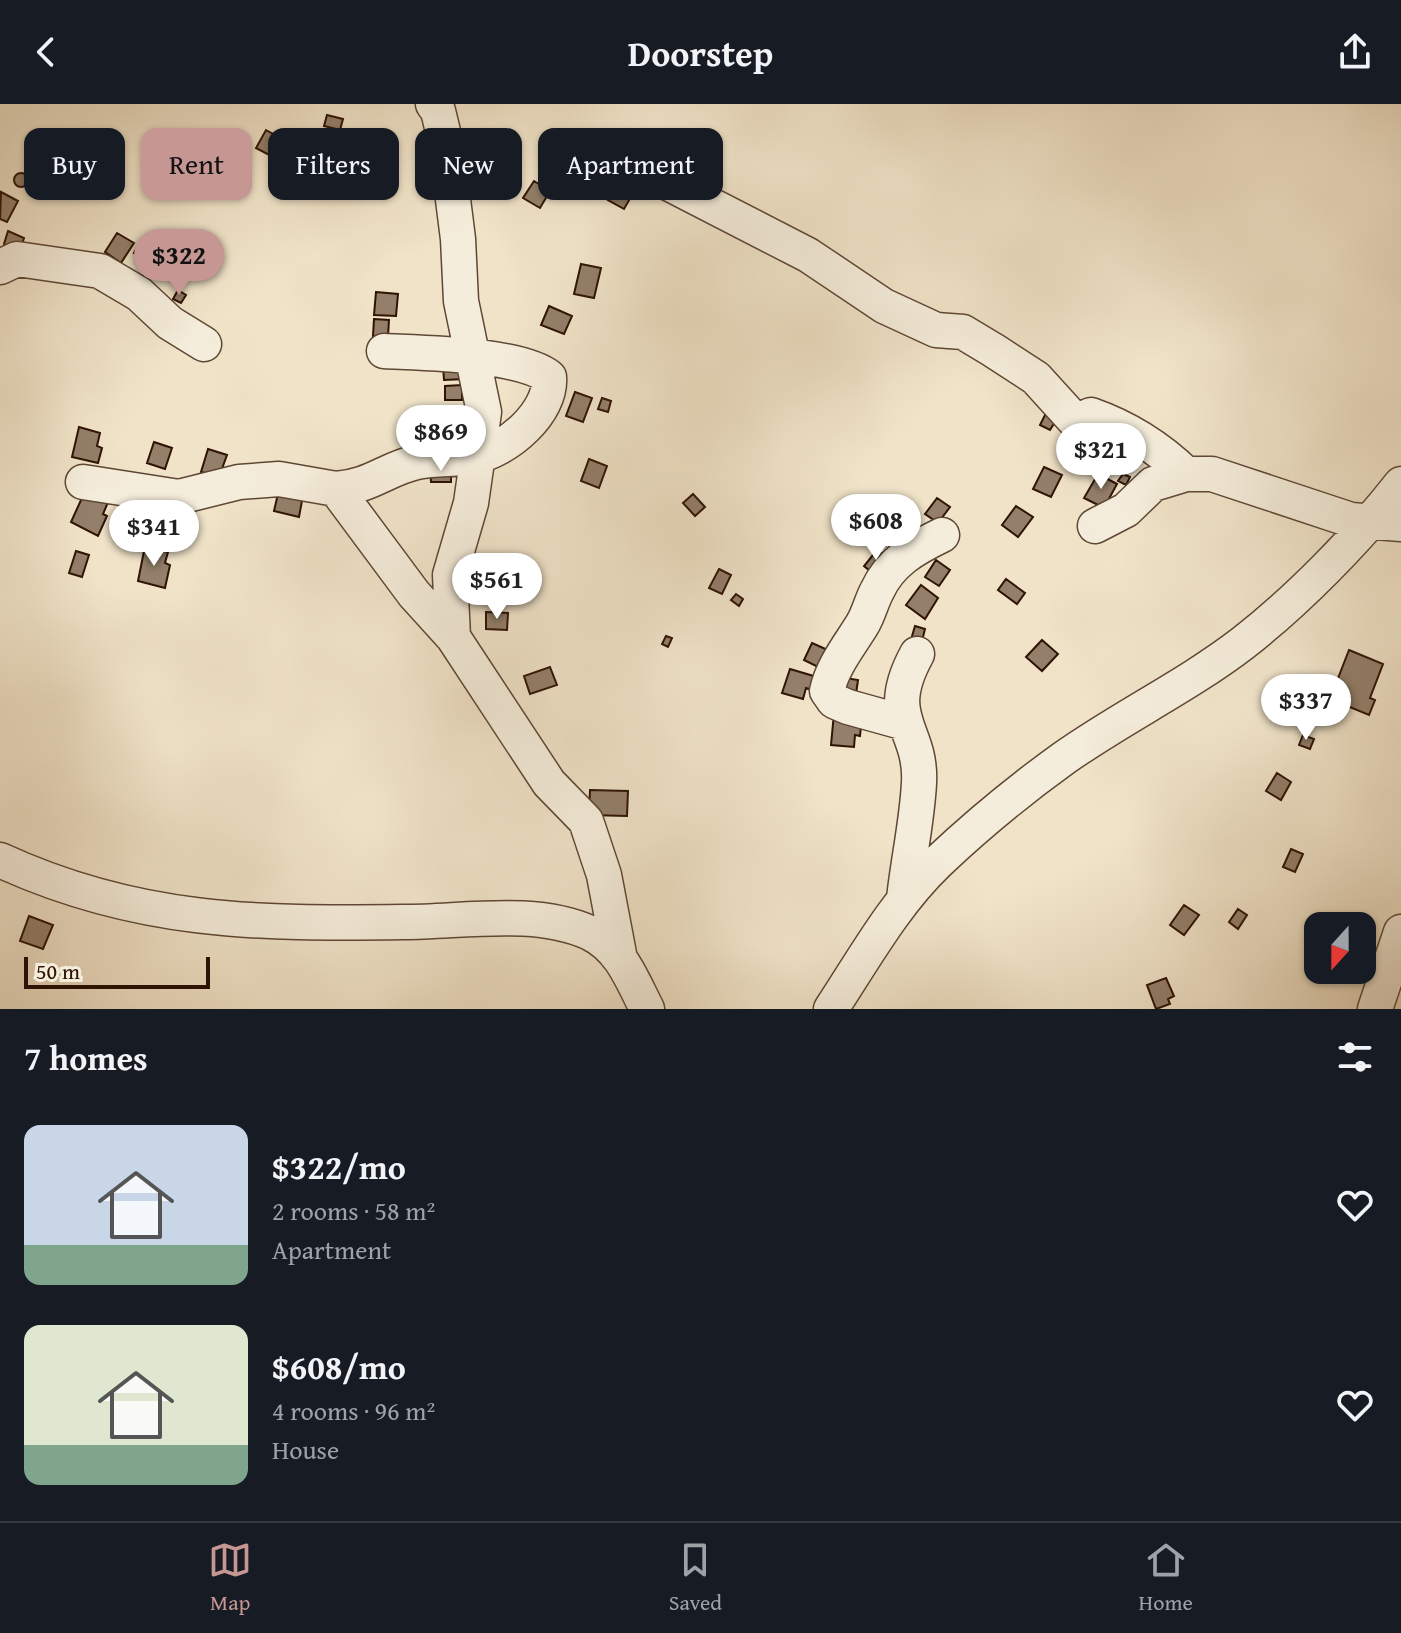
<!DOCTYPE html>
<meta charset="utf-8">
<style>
body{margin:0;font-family:"Gentium Book Plus",serif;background:#20242c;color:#f1f3f6;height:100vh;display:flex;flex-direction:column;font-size:30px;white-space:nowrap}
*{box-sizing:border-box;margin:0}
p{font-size:26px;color:#9ea1a6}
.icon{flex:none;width:44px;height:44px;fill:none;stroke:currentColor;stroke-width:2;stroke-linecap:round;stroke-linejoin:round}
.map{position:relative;height:905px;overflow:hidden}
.details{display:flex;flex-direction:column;background:#171b24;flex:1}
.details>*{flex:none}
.banner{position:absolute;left:24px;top:24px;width:800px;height:72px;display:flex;gap:16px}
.needle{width:52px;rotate:201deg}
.buttons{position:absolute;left:1304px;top:808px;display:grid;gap:16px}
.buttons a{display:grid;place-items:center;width:72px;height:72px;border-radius:16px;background:#171b24;box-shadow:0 2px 6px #0004;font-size:40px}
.scale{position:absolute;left:24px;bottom:20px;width:186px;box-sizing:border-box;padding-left:8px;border:4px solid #2f1304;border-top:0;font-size:22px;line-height:28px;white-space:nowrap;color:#2f1304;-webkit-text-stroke:6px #f5eddb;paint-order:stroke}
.price{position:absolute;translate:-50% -68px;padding:0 18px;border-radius:28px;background:#fff;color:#222;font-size:26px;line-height:52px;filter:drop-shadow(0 2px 4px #0008)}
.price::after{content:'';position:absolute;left:50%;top:48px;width:24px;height:18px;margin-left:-12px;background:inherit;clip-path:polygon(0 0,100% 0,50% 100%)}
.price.selected{background:#c59692;color:#111}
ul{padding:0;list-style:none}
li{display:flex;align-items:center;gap:24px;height:200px;padding:0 24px}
li span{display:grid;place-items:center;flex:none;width:224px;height:160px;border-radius:16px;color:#555}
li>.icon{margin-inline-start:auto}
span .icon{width:96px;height:96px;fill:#fffc;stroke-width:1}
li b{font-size:34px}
h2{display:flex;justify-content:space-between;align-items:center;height:96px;padding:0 24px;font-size:34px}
.pill{padding:0 28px;border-radius:16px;background:#171b24;box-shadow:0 2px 6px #0004;font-size:28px;line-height:72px}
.pill.selected{background:#c59692;color:#111}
header{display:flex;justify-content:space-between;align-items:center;height:104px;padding:0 24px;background:#171b24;font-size:36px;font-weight:800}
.menu{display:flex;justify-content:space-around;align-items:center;height:112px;border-top:2px solid #363941;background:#171b24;font-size:22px;color:#9ea1a6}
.menu a{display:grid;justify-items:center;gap:4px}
.menu .selected{color:#c59692}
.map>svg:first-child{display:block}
.building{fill:#937f6a;stroke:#2f1304;stroke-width:2}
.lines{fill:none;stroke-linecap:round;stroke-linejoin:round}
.minor-casing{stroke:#5f4735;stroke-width:37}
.minor{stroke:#f5eddb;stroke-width:34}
</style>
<header><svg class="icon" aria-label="back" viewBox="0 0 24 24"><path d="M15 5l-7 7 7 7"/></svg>Doorstep<svg class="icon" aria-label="share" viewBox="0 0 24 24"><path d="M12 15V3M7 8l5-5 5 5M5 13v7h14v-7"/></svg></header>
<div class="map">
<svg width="1401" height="905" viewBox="0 0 1401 905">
<rect width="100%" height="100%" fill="#f0e3c8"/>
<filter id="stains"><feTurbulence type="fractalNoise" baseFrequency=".0025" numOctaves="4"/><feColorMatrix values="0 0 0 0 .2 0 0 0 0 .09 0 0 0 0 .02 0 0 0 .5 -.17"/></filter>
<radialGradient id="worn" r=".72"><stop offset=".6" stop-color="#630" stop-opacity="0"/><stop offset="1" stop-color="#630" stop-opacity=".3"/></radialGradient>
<path class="building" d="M327 11 343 15 340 26 324 22Z
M266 26 280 34 271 52 256 44Z
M295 36 314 44 304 70 285 63Z
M14 76a7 7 0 1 1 14 0a7 7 0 1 1-14 0Z
M620 74 636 84 624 105 608 96Z
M534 77 550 87 540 104 523 94Z
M1 88 18 97 7 118 0 115Z
M8 127 24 134 20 146 4 140Z
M117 129 134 139 121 159 105 148Z
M138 141 148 146 144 154 134 149Z
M581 160 601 164 594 194 574 190Z
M178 186 186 191 181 199 173 195Z
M376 188 398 190 396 212 374 211Z
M549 202 572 212 564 230 541 221Z
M374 215 389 216 388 232H373Z
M465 260V275L444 276 443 262Z
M462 281V296H445V282Z
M575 288 592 294 583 318 566 312Z
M602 294 611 297 608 308 598 305Z
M1047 307 1058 313 1050 326 1040 321Z
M79 323 100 329 97 342 102 344 98 359 72 353Z
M154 338 172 344 165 365 147 359Z
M208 345 227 351 219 373 201 368Z
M589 355 607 362 599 384 581 377Z
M430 361H451V378H431Z
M1044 363 1062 371 1051 393 1033 385Z
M1098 370 1117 380 1104 404 1084 394Z
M1123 370 1130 373 1126 381 1118 377Z
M280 381 304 386 299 413 274 407Z
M86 385 109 396 103 410 107 412 98 432 71 418Z
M693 390 705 403 695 412 683 399Z
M937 394 950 403 938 419 925 410Z
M1016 402 1033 413 1018 433 1002 421Z
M135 403 162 410 158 428 149 426 147 432 129 427Z
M145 442 168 448 165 459 170 461 165 484 138 477Z
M877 446 888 455 875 471 864 462Z
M76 447 89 451 82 473 69 469Z
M936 456 950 466 939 482 925 473Z
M719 465 731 471 722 490 709 484Z
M1006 475 1025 489 1017 500 998 486Z
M485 480H508L507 500H484Z
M921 481 938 494 925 515 906 501Z
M736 490 743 495 739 502 731 496Z
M486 508 508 509 507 526 486 525Z
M915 522 925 525 921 541 910 539Z
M666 532 672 534 668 543 662 540Z
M1042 536 1058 550 1042 567 1026 553Z
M812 539 830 547 822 565 804 556Z
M1349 546 1383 560 1370 594 1375 596 1369 611 1330 595Z
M550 563 557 581 530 590 524 572Z
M790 565 817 573 813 586 806 584 803 595 782 589Z
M845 574 858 576 855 597 842 595Z
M834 609 862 612 860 632 855 631 854 643 831 641Z
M1303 631 1314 635 1310 645 1299 641Z
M1277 669 1291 678 1281 696 1266 687Z
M590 686 628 687 627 712 589 711Z
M1291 745 1303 750 1295 768 1283 763Z
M1184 801 1199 811 1184 831 1170 821Z
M1238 805 1247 811 1238 825 1229 818Z
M29 812 53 821 43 845 20 837Z
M1166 874 1174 892 1168 895 1170 900 1156 905 1147 881Z"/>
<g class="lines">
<defs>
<path id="minor" d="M433 0 438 7 446 40 458 135 461 197 484 308 471 399 450 471 453 533
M649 58 668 79 808 151 884 202 936 226 963 228 993 246 1036 274 1076 318 1091 311C1128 324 1158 343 1186 370H1212L1351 416 1401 420
M0 163 17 155 100 167 139 190 170 219 204 240
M83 378 179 393 239 378 279 375 336 385 414 490 453 533 549 679 586 717 604 771 619 850
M336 385C372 382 386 365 417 358 436 354 455 356 473 353 507 347 552 308 549 273 520 250 423 249 384 247
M1095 422 1126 406 1153 380 1186 370
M902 618 848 603 834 597 827 587C832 563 849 542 862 521 869 510 871 498 877 487 890 458 915 444 942 431
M0 756C137 819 257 820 404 818 463 818 535 804 590 829 621 844 632 876 647 905
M904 795C908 757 917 718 919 679 922 623 881 616 917 550
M831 905C864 855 894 800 938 758 976 722 1021 685 1064 654 1122 613 1187 582 1243 539 1297 497 1359 434 1401 380
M1375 905 1401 828"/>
</defs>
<use href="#minor" class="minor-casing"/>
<use href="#minor" class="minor"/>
</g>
<rect width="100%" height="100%" filter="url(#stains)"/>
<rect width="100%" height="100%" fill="url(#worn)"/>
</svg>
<div class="buttons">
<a><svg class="needle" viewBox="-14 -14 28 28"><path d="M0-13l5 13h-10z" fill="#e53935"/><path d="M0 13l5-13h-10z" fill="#9ea1a6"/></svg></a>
</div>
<div class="scale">50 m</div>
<b class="price selected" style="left:179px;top:193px">$322</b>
<b class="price" style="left:441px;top:369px">$869</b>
<b class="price" style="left:1101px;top:387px">$321</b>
<b class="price" style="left:876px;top:458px">$608</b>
<b class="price" style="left:154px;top:464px">$341</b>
<b class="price" style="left:497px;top:517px">$561</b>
<b class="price" style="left:1306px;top:638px">$337</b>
<div class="banner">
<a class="pill">Buy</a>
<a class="pill selected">Rent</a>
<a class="pill">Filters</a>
<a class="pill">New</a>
<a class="pill">Apartment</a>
</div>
</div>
<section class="details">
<h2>7 homes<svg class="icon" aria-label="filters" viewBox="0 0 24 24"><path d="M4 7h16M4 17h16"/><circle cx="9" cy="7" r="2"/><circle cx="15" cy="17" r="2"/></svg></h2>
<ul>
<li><span style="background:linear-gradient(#c9d6e8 75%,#7fa58c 0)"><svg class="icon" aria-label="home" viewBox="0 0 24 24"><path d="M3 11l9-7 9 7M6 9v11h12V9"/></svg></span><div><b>$322/mo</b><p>2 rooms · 58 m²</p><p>Apartment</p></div><svg class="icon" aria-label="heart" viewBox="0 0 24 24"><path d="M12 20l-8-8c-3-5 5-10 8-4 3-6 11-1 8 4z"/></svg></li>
<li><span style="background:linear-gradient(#dfe7d0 75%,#7fa58c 0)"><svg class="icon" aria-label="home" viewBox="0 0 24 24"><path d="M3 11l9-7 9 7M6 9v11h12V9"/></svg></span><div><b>$608/mo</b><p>4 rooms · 96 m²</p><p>House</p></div><svg class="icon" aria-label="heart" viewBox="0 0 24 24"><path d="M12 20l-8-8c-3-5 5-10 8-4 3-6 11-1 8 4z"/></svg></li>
</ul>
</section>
<nav class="menu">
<a class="selected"><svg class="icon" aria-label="map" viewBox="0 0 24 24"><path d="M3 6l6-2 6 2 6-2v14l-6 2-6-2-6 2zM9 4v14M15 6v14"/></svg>Map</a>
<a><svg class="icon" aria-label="saved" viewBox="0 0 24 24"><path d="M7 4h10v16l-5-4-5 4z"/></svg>Saved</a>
<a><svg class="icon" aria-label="home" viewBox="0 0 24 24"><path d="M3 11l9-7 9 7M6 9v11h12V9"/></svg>Home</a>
</nav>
